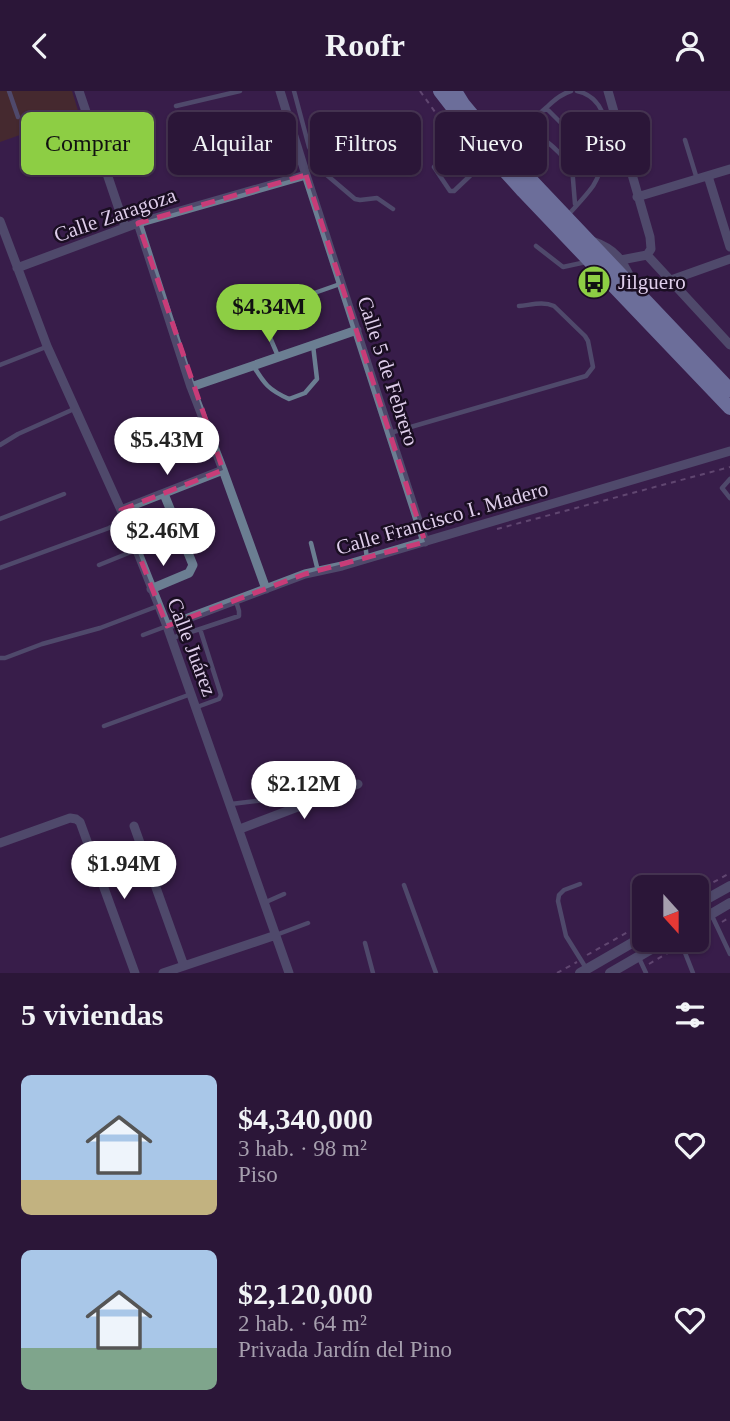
<!DOCTYPE html>
<html lang="es">
<meta charset="utf-8">
<style>
body{margin:0;font-family:Georgia,serif;background:#331f40;color:#f1f3f6;height:100vh;display:flex;flex-direction:column;font-size:26px;white-space:nowrap}
*{box-sizing:border-box;margin:0}
p{font-size:23px;color:#a69fae}
.icon{flex:none;width:38px;height:38px;fill:none;stroke:currentColor;stroke-width:2;stroke-linecap:round;stroke-linejoin:round}
.map{position:relative;height:882px;overflow:hidden}
.drawer{display:flex;flex-direction:column;background:#2b1638;flex:1}
.drawer>*{flex:none}
.top-card{position:absolute;left:21px;top:21px;width:690px;height:63px;display:flex;gap:14px}
.needle{width:46px;rotate:159deg}
.tools{position:absolute;left:632px;top:784px;display:grid;gap:14px}
.tools a{display:grid;place-items:center;width:77px;height:77px;border-radius:10px;background:#2b1638;box-shadow:0 2px 5px #0004,0 0 0 2px #473553;font-size:35px}
.price{position:absolute;translate:-50% -60px;padding:0 16px;border-radius:24px;background:#fff;color:#222;font-size:23px;line-height:46px;filter:drop-shadow(0 2px 4px #0008)}
.price::after{content:'';position:absolute;left:50%;top:42px;width:21px;height:16px;margin-left:-10px;background:inherit;clip-path:polygon(0 0,100% 0,50% 100%)}
.price.active{background:#8dce44;color:#111}
ul{padding:0;list-style:none}
li{display:flex;align-items:center;gap:21px;height:175px;padding:0 21px}
li span{display:grid;place-items:center;flex:none;width:196px;height:140px;border-radius:10px;color:#555}
li>.icon{margin-inline-start:auto}
span .icon{width:84px;height:84px;fill:#fffc;stroke-width:1}
li b{font-size:30px}
h2{display:flex;justify-content:space-between;align-items:center;height:84px;padding:0 21px;font-size:30px}
.pill{padding:0 24px;border-radius:10px;background:#2b1638;box-shadow:0 2px 5px #0004,0 0 0 2px #473553;font-size:24px;line-height:63px}
.pill.active{background:#8dce44;color:#111}
header{display:flex;justify-content:space-between;align-items:center;height:91px;padding:0 21px;background:#2b1638;font-size:32px;font-weight:600}
.map>svg:first-child{display:block}
.green{fill:#56380f}
.lines{fill:none;stroke-linecap:round;stroke-linejoin:round}
.path{stroke:#90799e;stroke-width:2;stroke-dasharray:5 5;stroke-linecap:butt}
.service{stroke:#6b7e92;stroke-width:4.5}
.minor{stroke:#6b7e92;stroke-width:9}
.tertiary{stroke:#6b7e92;stroke-width:10}
.primary{stroke:#aad0fa;stroke-width:14}
.marked{fill:none;stroke:#c83c78;stroke-width:5;stroke-dasharray:14 9;stroke-linejoin:round}
.labels{text-anchor:middle;dominant-baseline:central;stroke-width:5;stroke-linejoin:round;paint-order:stroke}
.street-label{font-size:21px;fill:#dfceeb;stroke:#1a0e22}
.poi-label{font-size:21px;fill:#dfceeb;stroke:#1a0e22;text-anchor:start}
</style>
<header><svg class="icon" aria-label="back" viewBox="0 0 24 24"><path d="M15 5l-7 7 7 7"/></svg>Roofr<svg class="icon" aria-label="person" viewBox="0 0 24 24"><circle cx="12" cy="8" r="4"/><path d="M4 21q1-7 8-7t8 7"/></svg></header>
<div class="map">
<svg width="730" height="882" viewBox="0 0 730 882">
<rect width="100%" height="100%" fill="#391d4a"/>
<path class="green" d="M0 0H72L79 23 0 51Z"/>
<g class="lines">
<path class="path" d="M420 0 448 39
M497 438 730 376
M696 801 730 782
M722 831 730 826
M696 845 711 837
M587 864 644 832
M649 873 678 856
M557 882 577 871"/>
<path class="service" d="M9 0 18 26
M294 0 309 56 322 80 355 108 360 109 377 107 393 118
M176 15 240 0
M546 17 578 49 579 51 572 76 575 113
M456 28C452 44 445 62 460 75 464 78 470 80 475 80 483 80 490 78 497 76
M517 37C541 42 556 57 571 75
M489 38C515 40 529 33 547 16 554 9 561 3 571 0
M685 49 697 88
M450 56 434 76 450 100H454L474 81
M46 62 94 46
M568 124C576 115 586 105 593 95 610 68 617 9 577 0
M536 155 563 176 586 171
M278 265 262 228 266 219 340 193
M0 274 46 256
M253 274C264 293 269 299 289 308L305 302 317 288 313 254
M390 342 586 285 593 276 588 250 585 245 554 215C543 210 531 214 519 215
M0 354 18 343 74 318
M730 388 722 397 730 407
M0 428 64 403
M311 452 318 480
M365 452 367 468
M99 474 136 459
M0 477 109 437 124 429
M200 538 239 525V520L236 510
M143 544 167 535
M172 547 200 538 221 604 219 608 197 616
M0 567H5L42 553 100 537 158 515
M104 635 191 603
M231 713 265 709
M580 793 564 799 559 804 558 810 566 845 586 877
M404 794 436 882
M705 810 730 863
M266 811 284 803
M276 844 308 832
M680 849 693 882
M365 852 373 882
M639 867 646 882"/>
<path class="minor" d="M79 0 125 136
M280 0 306 84 425 451
M608 0 650 146 651 158 647 164
M708 85 730 156
M637 106 730 78
M0 130 47 255 121 419 167 535 289 882
M138 132 191 296 223 379 266 498
M592 150C615 158 622 168 632 190
M647 164 730 254
M621 169 647 164
M17 177 138 132 306 84
M671 189 730 168
M191 296 357 239
M121 419 223 379
M151 498 189 482 193 474 164 403
M167 535 305 483 342 475 730 360
M134 735 184 875
M240 738 358 693
M0 752 70 727 76 728 80 731 135 882
M163 882 276 844"/>
<path class="tertiary" d="M696 814 730 795
M696 832 730 812
M580 882 644 845
M610 882 667 849"/>
<path class="primary" d="M440 0 485 58 523 100 730 317
M455 0 463 13 493 49 730 299"/>
</g>
<path d="M0 0H730V882H0ZM306 84 425 451 305 483 167 535 121 419 223 379 138 132Z" fill="#391d4a" fill-opacity=".55" fill-rule="evenodd"/>
<path class="marked" d="M306 84 425 451 305 483 167 535 121 419 223 379 138 132Z"/>
<defs>
<symbol id="bus-disc" viewBox="-11 -11 22 22"><circle r="9.5" fill="#8dce44" stroke="#1a0e22"/><path d="M-5-6H5V4H4V6H2V4H-2V6H-4V4H-5ZM-3.5-4V0h7V-4ZM-3.5 1.2v1.5H-2V1.2ZM2 1.2v1.5H3.5V1.2Z" fill="#111"/></symbol>
</defs>
<g fill-rule="evenodd">
<use href="#bus-disc" x="575" y="172" width="38" height="38"/>
</g>
<g class="labels">
<g class="street-label">
<text transform="translate(115 124) rotate(-19)">Calle Zaragoza</text>
<text transform="translate(388 280) rotate(72)">Calle 5 de Febrero</text>
<text transform="translate(442 427) rotate(-16)">Calle Francisco I. Madero</text>
<text transform="translate(192 556) rotate(69)">Calle Juárez</text>
</g>
<g class="poi-label">
<text x="618" y="191">Jilguero</text>
</g>
</g>
</svg>
<div class="tools">
<a><svg class="needle" viewBox="-14 -14 28 28"><path d="M0-13l5 13h-10z" fill="#e53935"/><path d="M0 13l5-13h-10z" fill="#a69fae"/></svg></a>
</div>
<b class="price active" style="left:269px;top:253px">$4.34M</b>
<b class="price" style="left:167px;top:386px">$5.43M</b>
<b class="price" style="left:163px;top:477px">$2.46M</b>
<b class="price" style="left:304px;top:730px">$2.12M</b>
<b class="price" style="left:124px;top:810px">$1.94M</b>
<div class="top-card">
<a class="pill active">Comprar</a>
<a class="pill">Alquilar</a>
<a class="pill">Filtros</a>
<a class="pill">Nuevo</a>
<a class="pill">Piso</a>
</div>
</div>
<section class="drawer">
<h2>5 viviendas<svg class="icon" aria-label="filters" viewBox="0 0 24 24"><path d="M4 7h16M4 17h16"/><circle cx="9" cy="7" r="2"/><circle cx="15" cy="17" r="2"/></svg></h2>
<ul>
<li><span style="background:linear-gradient(#a9c7e8 75%,#c2b280 0)"><svg class="icon" aria-label="home" viewBox="0 0 24 24"><path d="M3 11l9-7 9 7M6 9v11h12V9"/></svg></span><div><b>$4,340,000</b><p>3 hab. · 98 m²</p><p>Piso</p></div><svg class="icon" aria-label="heart" viewBox="0 0 24 24"><path d="M12 20l-8-8c-3-5 5-10 8-4 3-6 11-1 8 4z"/></svg></li>
<li><span style="background:linear-gradient(#a9c7e8 70%,#7fa58c 0)"><svg class="icon" aria-label="home" viewBox="0 0 24 24"><path d="M3 11l9-7 9 7M6 9v11h12V9"/></svg></span><div><b>$2,120,000</b><p>2 hab. · 64 m²</p><p>Privada Jardín del Pino</p></div><svg class="icon" aria-label="heart" viewBox="0 0 24 24"><path d="M12 20l-8-8c-3-5 5-10 8-4 3-6 11-1 8 4z"/></svg></li>
</ul>
</section>
